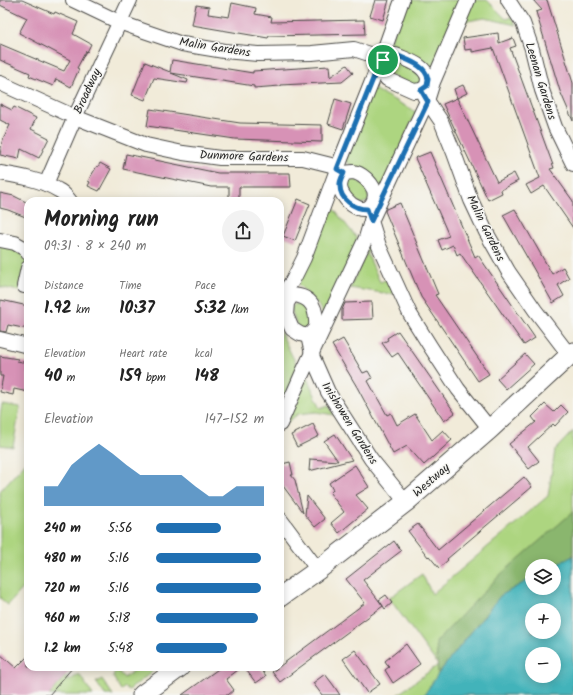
<!DOCTYPE html>
<meta charset="utf-8">
<style>
body{margin:0;font-family:Kalam,sans-serif;background:#f2f2f2;color:#222;height:100vh;display:flex;flex-direction:column;font-size:15px;white-space:nowrap}
*{box-sizing:border-box;margin:0}
p{font-size:13px;color:#767676}
.icon{flex:none;width:22px;height:22px;fill:none;stroke:currentColor;stroke-width:2;stroke-linecap:round;stroke-linejoin:round}
.map{position:relative;flex:1;overflow:hidden}
.drawer{position:absolute;left:24px;top:197px;width:260px;height:474px;display:flex;flex-direction:column;background:#fff;border-radius:12px;box-shadow:0 2px 10px #0003}
.drawer>*{flex:none}
.controls{position:absolute;left:525px;top:559px;display:grid;gap:8px}
.controls a{display:grid;place-items:center;width:36px;height:36px;border-radius:50%;background:#fff;box-shadow:0 2px 10px #0003;font-size:20px}
.pin{position:absolute;display:grid;place-items:center;width:34px;height:34px;color:#fff;margin:-17px;border:2px solid #fff;border-radius:50%;box-shadow:0 1px 4px #0007}
.round{display:grid;place-items:center;flex:none;width:42px;height:42px;border-radius:21px;background:#f2f2f2}
.head{display:flex;align-items:center;justify-content:space-between;height:68px;padding:0 20px}
h1{font-size:22px;font-weight:800;line-height:30px}
.stats{display:grid;grid-template-columns:repeat(3,1fr);gap:6px;height:68px;padding:4px 20px}
.stats div{display:grid;align-content:center}
.stats b{font-size:17px;font-weight:800}
.stats small{font-size:11px;font-weight:400}
.stats p{font-size:11px}
.chart{height:112px;padding:8px 20px}
.chart p{display:flex;justify-content:space-between}
.chart svg{width:100%;height:72px;margin-top:4px;fill:#1f6fb2;opacity:.7}
ul{padding:0 20px;list-style:none;font-size:13px}
li{display:grid;grid-template-columns:64px 48px 1fr;align-items:center;height:30px}
li i{height:10px;border-radius:5px;background:#1f6fb2}
.map>svg:first-child{display:block}
.green{fill:#add580;stroke:#6c8056;fill-rule:evenodd}
.forest{fill:#8ab66e;stroke:#5a704c}
.water{fill:#43b3ba;stroke:#376f72;fill-rule:evenodd}
.building{fill:#d792b6}
.lines{fill:none;stroke-linecap:round;stroke-linejoin:round}
.street-casing{stroke:#494845;stroke-width:16}
.secondary-casing{stroke:#494845;stroke-width:21}
.street{stroke:#fff;stroke-width:14}
.secondary{stroke:#fff;stroke-width:19}
.route-casing{stroke:#fff;stroke-width:8}
.route{stroke:#1f6fb2;stroke-width:5}
.labels{text-anchor:middle;stroke-width:3;stroke-linejoin:round;paint-order:stroke}
.street-label{font-size:12px;fill:#2b2b2b;stroke:#f6f6f2}
</style>
<div class="map">
<svg width="573" height="695" viewBox="0 0 573 695">
<rect width="100%" height="100%" fill="#f6f6f2"/>
<filter id="ink" filterUnits="userSpaceOnUse"><feTurbulence type="fractalNoise" baseFrequency=".025" numOctaves="2"/><feDisplacementMap in="SourceGraphic" scale="8" xChannelSelector="R" yChannelSelector="G"/><feConvolveMatrix kernelMatrix="1 2 1 2 8 2 1 2 1" color-interpolation-filters="sRGB"/></filter>
<filter id="wash" filterUnits="userSpaceOnUse"><feTurbulence type="fractalNoise" baseFrequency=".012" numOctaves="4" result="noise"/><feDisplacementMap in="SourceGraphic" scale="16" xChannelSelector="R" yChannelSelector="G"/><feGaussianBlur stdDeviation="0.9" result="paint"/><feColorMatrix in="noise" values="0 0 0 0 0 0 0 0 0 0 0 0 0 0 0 0 0 1.4 0 .05"/><feComposite in="paint" operator="in"/></filter>
<g filter="url(#wash)">
<rect width="100%" height="100%" fill="#f1ebd9"/>
<!-- green -->
<g class="green">
<path d="M405,0H465L434,67L406,54L388,47Z"/>
<path d="M471,0H487L506,19L511,17L516,25L485,18L461,22Z"/>
<path d="M390,60L420,70L424,81L416,87L388,74L387,64Z"/>
<path d="M372,88L416,112L383,189L371,178L344,160Z"/>
<path d="M354,178L367,187L369,201L361,204L348,194L345,185L349,179Z"/>
<path d="M328,202L360,242L324,316L318,305L295,281Z"/>
<path d="M371,242L373,249L367,253L380,282L388,279L395,293L390,294L350,288Z"/>
<path d="M0,245L15,247L26,258V263L19,291L0,287Z"/>
<path d="M295,304H302L308,309L313,317L309,330L297,327L291,308Z"/>
<path d="M280,331L299,370L280,417Z"/>
<path d="M305,374L321,408L329,405L334,415L316,412L298,414L281,427Z"/>
<path d="M2,404L20,407L13,447L0,445V417Z"/>
<path d="M573,431V695H397L438,665L389,598L422,574L432,594L548,496L555,450ZM532,566H554V588H532ZM532,610H554V632H532ZM532,654H554V676H532Z"/>
<path d="M28,460V583L8,605L0,598V491Z"/>
<path d="M139,667H158L129,690L125,687L121,690L113,677L114,673L116,671L119,672L124,678Z"/>
<path d="M79,674L93,695H49L66,676L69,681Z"/>
<path d="M102,679L113,695H105L96,682Z"/>
</g>
<!-- forest -->
<path class="forest" d="M573,512V556L554,566H532V578L500,596L438,674L436,642L501,574Z"/>
<!-- water -->
<path class="water" d="M573,556V695H424L438,674L500,596L532,578V588H554V566ZM532,610H554V632H532ZM532,654H554V676H532Z"/>
<g id="blocks">
<!-- building -->
<g class="building">
<path d="M0,0H22L54,14L55,12L78,22L73,34L91,44L87,52L86,51L77,68L79,69L71,87L56,79L53,86L29,76L30,73L0,60V44L64,71L70,60L19,33L27,18L0,5Z"/>
<path d="M375,0H389L383,20L370,16Z"/>
<path d="M533,0H547L573,83V121L560,91L536,12L542,10Z"/>
<path d="M232,3L256,8L255,14L272,17L271,22L364,20L365,34L269,36L268,38L192,25L196,5L209,7L208,14L229,17Z"/>
<path d="M498,33L499,43L513,38L516,46L510,48L554,168L550,169L573,201V228L544,186L531,194L526,185L540,178L493,48L472,52V49L465,50L463,38Z"/>
<path d="M172,60L253,73V71L329,66L330,77L347,65L353,73L342,82L280,85V86L254,88V86L171,73L188,80L187,83L154,78L145,100L132,95L145,62L170,72Z"/>
<path d="M463,85L467,93L457,98L454,89Z"/>
<path d="M457,98L497,182L514,173L518,181L501,190L502,193L488,200L443,104Z"/>
<path d="M335,99L351,104L343,129L328,124Z"/>
<path d="M0,104L12,110L14,107L36,118L31,129L49,138L39,158L21,149L19,159L0,155L2,142L10,125L0,120Z"/>
<path d="M150,109L240,123L322,125V142L235,139L147,126Z"/>
<path d="M430,152L475,257L478,255L535,338L524,345L460,253L457,255L453,245L442,250L438,240L449,236L415,158Z"/>
<path d="M126,154L218,173H290L291,187H239V201H229V187H211L123,169Z"/>
<path d="M100,163L111,169L99,191L88,186L90,182L88,181L97,166L98,167Z"/>
<path d="M0,193L14,196L28,203V218L8,210L0,208Z"/>
<path d="M298,199L310,204L295,241L283,236Z"/>
<path d="M400,203L438,294L435,295L489,374L478,381L421,297L385,211L386,209Z"/>
<path d="M515,209L552,274L563,267L569,278L558,285L564,296L553,303L503,215Z"/>
<path d="M1,300L28,306V329L8,325L6,332L0,331V305Z"/>
<path d="M372,302L373,319L342,320V310L345,303Z"/>
<path d="M398,331L455,413L444,421L398,353L392,357L382,343L388,340L387,338Z"/>
<path d="M343,339L363,373L368,371L372,378L368,381L387,415L391,413L397,425L415,414L432,440L443,430L452,440L424,465L407,446L393,454L357,387L332,345Z"/>
<path d="M525,354L534,364L506,389L497,379Z"/>
<path d="M0,356L18,359L17,361L28,363V392L14,389L13,395L0,392L3,376H0Z"/>
<path d="M545,404L554,412L561,405L568,412L555,426L553,424L528,447L539,461L529,469L509,444L536,422L532,417Z"/>
<path d="M313,424L319,436L297,447L291,435Z"/>
<path d="M335,434L352,460L309,471L310,459L338,461L324,441Z"/>
<path d="M280,461L282,464L290,462L293,475H291L295,480L303,513L283,486L280,478Z"/>
<path d="M355,465L369,487L356,495L368,509L339,533L331,523L344,512L330,493L333,490L329,483Z"/>
<path d="M524,477L532,487L447,559L448,560L439,568L429,556L428,557L408,531L418,524L438,550Z"/>
<path d="M307,496L325,519L315,527L305,515Z"/>
<path d="M394,541L401,551L363,580L383,606L280,682L272,672L365,603L346,579Z"/>
<path d="M386,595L392,603L385,609L379,600Z"/>
<path d="M406,644L420,664L393,683L385,670L389,667L385,661Z"/>
<path d="M355,650L380,684L367,693L343,659Z"/>
<path d="M0,654L16,668L28,656V667H73L49,695H0Z"/>
<path d="M221,667H242L226,679L234,690L228,695H182Z"/>
<path d="M244,667H260L266,676L256,683Z"/>
<path d="M325,674L334,686L340,695H322L313,683Z"/>
</g>
</g>
</g>
<g filter="url(#ink)">
<use href="#blocks" fill-opacity="0" stroke="#494845" stroke-width="1"/>
<g class="lines">
<defs>
<g id="street">
<path d="M73,0L119,22L144,31L182,44L224,51L258,54L312,53L354,49L375,56L383,60"/>
<path d="M508,0L523,23L532,49L542,90L555,127L573,164"/>
<path d="M396,55C407,60 426,65 428,79C428,81 427,83 427,86L421,90L414,91L387,79L382,72L381,67L383,60L390,56Z"/>
<path d="M0,83L75,117L146,145L183,153L220,158H303L331,165L344,173C347,173 350,172 353,172C361,173 371,182 374,190C377,200 370,213 358,208C353,206 349,203 346,199C338,189 339,185 344,173"/>
<path d="M424,96L441,121L454,153L471,200L486,232L508,271L535,310L570,356"/>
<path d="M0,173C19,176 42,180 58,190C63,192 67,197 70,201"/>
<path d="M46,184L75,117L130,0"/>
<path d="M371,221L379,246L410,314L430,346L458,389L490,429"/>
<path d="M0,240L15,243L27,250L28,253"/>
<path d="M24,286L28,268"/>
<path d="M292,295C313,296 317,310 316,328L308,336L300,334L292,329L286,315L287,303Z"/>
<path d="M280,302L288,287L293,280L304,258L341,159L381,59L402,0"/>
<path d="M308,336L313,358L328,392L371,459L406,502"/>
<path d="M0,339L28,346"/>
<path d="M280,424L302,374L366,238L371,221L427,101L433,82L468,0"/>
<path d="M280,519L318,570"/>
</g>
<g id="secondary">
<path d="M280,597L318,570L406,502L490,429L573,352"/>
<path d="M142,695L180,667"/>
</g>
</defs>
<!-- street casing -->
<use href="#street" class="street-casing"/>
<!-- secondary casing -->
<use href="#secondary" class="secondary-casing"/>
<!-- street -->
<use href="#street" class="street"/>
<!-- secondary -->
<use href="#secondary" class="secondary"/>
</g>
</g>
<g class="lines" filter="url(#ink)">
<defs>
<path id="route" d="M396,55C407,60 426,65 428,79C428,81 427,83 427,86L421,90L428,102L371,221L367,209C354,209 340,199 340,186C339,182 342,177 344,173L337,169L381,59L383,60L390,56Z"/>
</defs>
<!-- route casing -->
<use href="#route" class="route-casing"/>
<!-- route -->
<use href="#route" class="route"/>
</g>
<g class="labels">
<!-- street labels -->
<g class="street-label">
<text transform="translate(215 47) rotate(9)" y="4">Malin Gardens</text>
<text transform="translate(541 81) rotate(73)" y="4">Leenan Gardens</text>
<text transform="translate(87 91) rotate(-65)" y="4">Broadway</text>
<text transform="translate(244 156) rotate(2)" y="4">Dunmore Gardens</text>
<text transform="translate(486 228) rotate(64)" y="4">Malin Gardens</text>
<text transform="translate(350 423) rotate(58)" y="4">Inishowen Gardens</text>
<text transform="translate(431 480) rotate(-41)" y="4">Westway</text>
</g>
</g>
</svg>
<div class="controls">
<a><svg class="icon" aria-label="layers" viewBox="0 0 24 24"><path d="M12 4l9 5-9 5-9-5zM3 14l9 5 9-5"/></svg></a>
<a>+</a>
<a>−</a>
</div>
<div class="pin" style="left:383px;top:60px;background:#1e9e55"><svg class="icon" aria-label="arrive" viewBox="0 0 24 24"><path d="M6 21V4h12l-3 4 3 4H6"/></svg></div>
<section class="drawer">
<div class="head"><div><h1>Morning run</h1><p>09:31 · 8 × 240 m</p></div><a class="round"><svg class="icon" aria-label="share" viewBox="0 0 24 24"><path d="M12 15V3M7 8l5-5 5 5M5 13v7h14v-7"/></svg></a></div>
<div class="stats">
<div><p>Distance</p><b>1.92<small> km</small></b></div>
<div><p>Time</p><b>10:37</b></div>
<div><p>Pace</p><b>5:32<small> /km</small></b></div>
</div>
<div class="stats">
<div><p>Elevation</p><b>40<small> m</small></b></div>
<div><p>Heart rate</p><b>159<small> bpm</small></b></div>
<div><p>kcal</p><b>148</b></div>
</div>
<div class="chart"><p><span>Elevation</span>147–152 m</p>
<svg viewBox="0 0 160 44" preserveAspectRatio="none"><path d="M0 44V32L10 32L20 19L30 12L40 6L50 12L60 19L70 25L80 25L90 25L100 25L110 32L120 38L130 38L140 32L150 32L160 32V44z"/></svg>
</div>
<ul>
<li><b>240 m</b>5:56<i style="width:60%"></i></li>
<li><b>480 m</b>5:16<i style="width:97%"></i></li>
<li><b>720 m</b>5:16<i style="width:97%"></i></li>
<li><b>960 m</b>5:18<i style="width:94%"></i></li>
<li><b>1.2 km</b>5:48<i style="width:66%"></i></li>
</ul>
</section>
</div>
